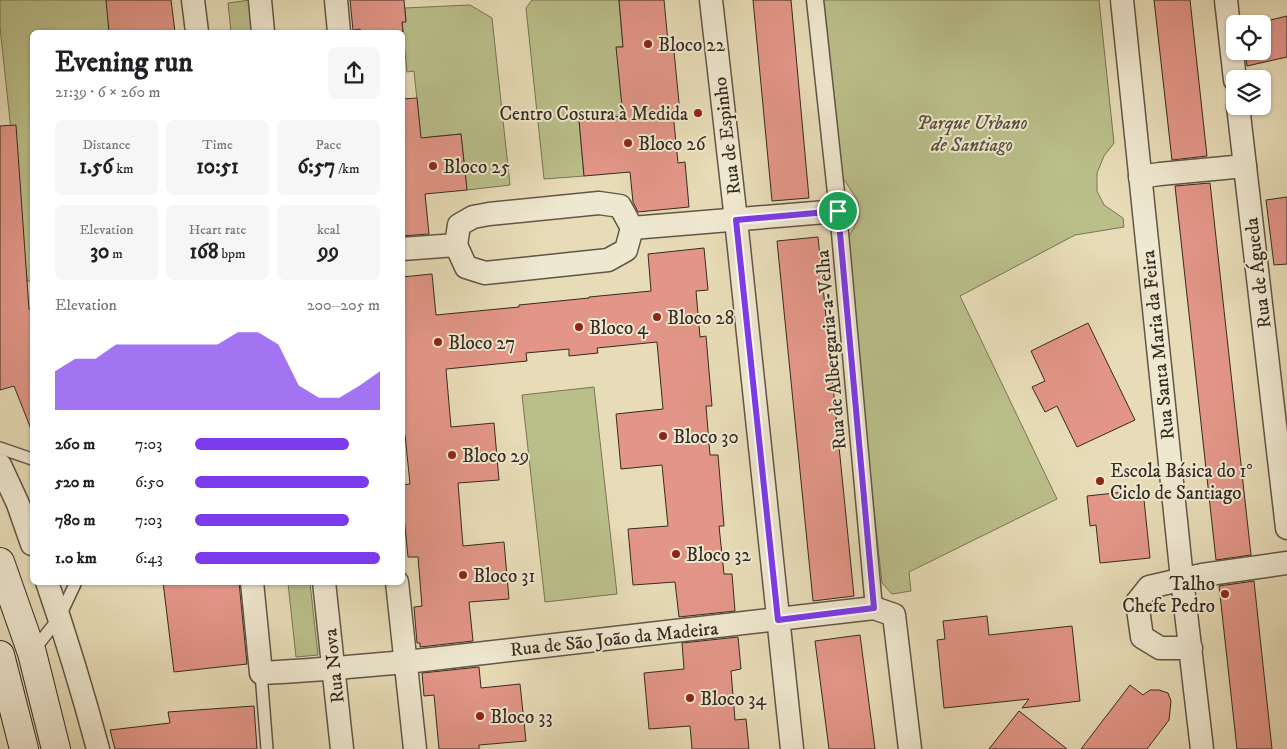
<!DOCTYPE html>
<meta charset="utf-8">
<style>
body{margin:0;font-family:"IM FELL DW Pica",serif;background:#f6f6f6;color:#202124;height:100vh;display:flex;flex-direction:column;font-size:19px;white-space:nowrap}
*{box-sizing:border-box;margin:0}
p{font-size:16px;color:#757577}
.icon{flex:none;width:28px;height:28px;fill:none;stroke:currentColor;stroke-width:2;stroke-linecap:round;stroke-linejoin:round}
.map{position:relative;flex:1;overflow:hidden}
.side{position:absolute;left:30px;top:30px;width:375px;height:555px;display:flex;flex-direction:column;background:#fff;border-radius:8px;box-shadow:0 1px 4px #0004}
.side>*{flex:none}
.buttons{position:absolute;left:1226px;top:15px;display:grid;gap:10px}
.buttons a{display:grid;place-items:center;width:45px;height:45px;border-radius:8px;background:#fff;box-shadow:0 1px 4px #0004;font-size:25px}
.pin{position:absolute;display:grid;place-items:center;width:42px;height:42px;color:#fff;margin:-21px;border:2px solid #fff;border-radius:50%;box-shadow:0 1px 5px #0007}
.round{display:grid;place-items:center;flex:none;width:52px;height:52px;border-radius:8px;background:#f6f6f6}
.overview{display:flex;align-items:center;justify-content:space-between;height:85px;padding:0 25px}
h1{font-size:28px;font-weight:800;line-height:38px}
.stats{display:grid;grid-template-columns:repeat(3,1fr);gap:8px;height:85px;padding:5px 25px}
.stats div{display:grid;align-content:center;border-radius:8px;background:#f6f6f6;text-align:center}
.stats b{font-size:21px;font-weight:800}
.stats small{font-size:14px;font-weight:400}
.stats p{font-size:14px}
.chart{height:140px;padding:10px 25px}
.chart p{display:flex;justify-content:space-between}
.chart svg{width:100%;height:90px;margin-top:5px;fill:#7c3aed;opacity:.7}
ul{padding:0 25px;list-style:none;font-size:16px}
li{display:grid;grid-template-columns:80px 60px 1fr;align-items:center;height:38px}
li i{height:12px;border-radius:6px;background:#7c3aed}
.map>svg:first-child{display:block}
.green{fill:#babf8a;stroke:#787456}
.building{fill:#e39688;stroke:#362a21}
.lines{fill:none;stroke-linecap:round;stroke-linejoin:round}
.service-casing{stroke:#625646;stroke-width:14}
.pedestrian-casing{stroke:#625646;stroke-width:19}
.minor-casing{stroke:#625646;stroke-width:25}
.secondary-casing{stroke:#362a21;stroke-width:30}
.service{stroke:#efe8d0;stroke-width:11}
.pedestrian{stroke:#efe8d0;stroke-width:16}
.minor{stroke:#efe8d0;stroke-width:22}
.secondary{stroke:#efe8d0;stroke-width:28}
.route-casing{stroke:#fff;stroke-width:10}
.route{stroke:#7c3aed;stroke-width:6}
.poi-dot{fill:#8f2418;stroke:#efe8d0;stroke-width:2}
.labels{text-anchor:middle;stroke-width:4;stroke-linejoin:round;paint-order:stroke}
.poi-label{font-size:19px;fill:#362a21;stroke:#efe8d0;text-anchor:start}
.park-label{font-size:19px;font-style:italic;fill:#574f3b;stroke:#efe8d0}
.street-label{font-size:19px;fill:#362a21;stroke:#efe8d0}
</style>
<div class="map">
<svg width="1287" height="749" viewBox="0 0 1287 749">
<rect width="100%" height="100%" fill="#e7dcb7"/>
<filter id="stains"><feTurbulence type="fractalNoise" baseFrequency=".004" numOctaves="4"/><feColorMatrix values="0 0 0 0 .2 0 0 0 0 .09 0 0 0 0 .02 0 0 0 .5 -.17"/></filter>
<radialGradient id="worn" r=".72"><stop offset=".6" stop-color="#630" stop-opacity="0"/><stop offset="1" stop-color="#630" stop-opacity=".3"/></radialGradient>
<!-- green -->
<g class="green">
<path d="M0,0H110L114,32H32V281H27L0,27Z"/>
<path d="M250,0L253,32H231L228,3Z"/>
<path d="M532,0H619L623,47H617L631,122L614,117L579,120L584,176L544,179L526,8Z"/>
<path d="M821,0H1099L1114,143L1104,156L1097,173V191L1104,205L1123,218L1124,227L1075,235L960,296L1057,499L909,572L911,591L892,594L882,583L845,244L859,218L858,201L841,175Z"/>
<path d="M470,5L492,18L510,185L467,190L461,134L429,137L414,146L420,129L414,71L407,72L402,22L406,21L405,8Z"/>
<path d="M594,387L617,594L545,602L522,395Z"/>
<path d="M288,583H310L318,655L296,657Z"/>
</g>
<!-- building -->
<g class="building">
<path d="M106,0H171L175,32H109Z"/>
<path d="M350,0H404L406,22H402L403,32H361L360,29L353,30Z"/>
<path d="M619,0H664L668,42L673,41L680,113H673L678,163L685,162L689,207L638,212L633,202L630,172L584,176L579,120L623,116L616,47H623Z"/>
<path d="M753,0H791L809,198L772,201Z"/>
<path d="M1154,0H1190L1207,156L1172,160Z"/>
<path d="M1287,16V57L1247,66L1245,51H1262V24H1254Z"/>
<path d="M417,98L421,138L461,134L467,190L425,194L429,234L402,236V99Z"/>
<path d="M16,125L29,309H32V428L31,429L14,386L0,390V126Z"/>
<path d="M1210,183L1251,555L1216,560L1175,186Z"/>
<path d="M1287,197V264L1274,265L1266,200Z"/>
<path d="M818,237L854,596L813,601L777,241Z"/>
<path d="M704,248L708,290L696,291L700,337L706,336L712,406H706L710,455H718L724,526H719L724,574H732L735,611L679,617L675,582L633,585L628,529L668,526L662,465L621,469L616,414L663,409L657,342L597,348L598,353L569,356V349L526,353L527,361L446,369L451,427L494,423L499,480L458,483L463,546L504,542L509,599L469,602L473,641L420,647V643H417L414,607L422,606L418,557H408L402,497V485L410,484L405,435H402V277L432,274L436,315L519,307V305L589,298V297L651,291L648,254Z"/>
<path d="M1088,323L1135,420L1077,447L1057,406L1045,412L1032,387L1045,381L1031,351Z"/>
<path d="M1143,490L1150,558L1100,563L1096,525L1090,526L1087,496Z"/>
<path d="M1254,581L1272,749H1237L1219,586Z"/>
<path d="M163,582H239L247,664L174,672Z"/>
<path d="M987,616L989,635L1072,626L1080,701L1022,708L1029,699L944,708L937,640L945,639L943,621Z"/>
<path d="M860,635L875,749H829L815,641Z"/>
<path d="M738,637L741,669L731,671L735,720L746,719L749,749H692L690,726L649,729L644,673L684,669L682,643Z"/>
<path d="M479,667L481,688L520,684L526,741L479,745V749H439L434,695L424,696L422,673Z"/>
<path d="M1130,685L1143,695L1150,690H1159L1168,693L1171,701L1169,720L1147,749H1081Z"/>
<path d="M254,706L257,749H115L110,730L170,723L168,712Z"/>
<path d="M1019,711L1067,749H989Z"/>
</g>
<g class="lines">
<defs>
<g id="service">
<path d="M0,448L32,459"/>
<path d="M33,651L59,618L76,582"/>
<path d="M261,673L267,749"/>
</g>
<path id="pedestrian" d="M815,0L838,211L874,608"/>
<g id="minor">
<path d="M193,0L197,32"/>
<path d="M260,0L263,32"/>
<path d="M336,0L339,32"/>
<path d="M711,0L736,220L792,749"/>
<path d="M1122,0L1182,579L1202,749"/>
<path d="M1226,0L1235,80"/>
<path d="M1238,106L1287,528"/>
<path d="M1140,177L1160,174L1245,166"/>
<path d="M599,203L620,206L632,228L626,250L608,260L485,273L466,267L456,245L459,225L473,217L489,214Z"/>
<path d="M632,228L838,211"/>
<path d="M402,249L456,245"/>
<path d="M0,465L18,504L32,544"/>
<path d="M47,582C66,637 83,693 98,749"/>
<path d="M252,582L261,673C310,671 358,666 406,662L874,608L894,615L910,749"/>
<path d="M324,582L342,749"/>
<path d="M397,582L415,749"/>
<path d="M1191,648H1160L1142,637L1137,602L1149,587L1202,575L1287,563"/>
</g>
<g id="secondary">
<path d="M0,562L32,653L56,749"/>
<path d="M0,655L24,749"/>
</g>
</defs>
<!-- service casing -->
<use href="#service" class="service-casing"/>
<!-- pedestrian casing -->
<use href="#pedestrian" class="pedestrian-casing"/>
<!-- minor casing -->
<use href="#minor" class="minor-casing"/>
<!-- secondary casing -->
<use href="#secondary" class="secondary-casing"/>
<!-- service -->
<use href="#service" class="service"/>
<!-- pedestrian -->
<use href="#pedestrian" class="pedestrian"/>
<!-- minor -->
<use href="#minor" class="minor"/>
<!-- secondary -->
<use href="#secondary" class="secondary"/>
</g>
<g class="lines">
<defs>
<path id="route" d="M838,211L874,608L778,620L736,220Z"/>
</defs>
<!-- route casing -->
<use href="#route" class="route-casing"/>
<!-- route -->
<use href="#route" class="route"/>
</g>
<!-- markers -->
<g class="poi-dot">
<circle cx="648" cy="44" r="5"/>
<circle cx="698" cy="113" r="5"/>
<circle cx="628" cy="143" r="5"/>
<circle cx="433" cy="166" r="5"/>
<circle cx="657" cy="317" r="5"/>
<circle cx="579" cy="327" r="5"/>
<circle cx="438" cy="342" r="5"/>
<circle cx="663" cy="436" r="5"/>
<circle cx="452" cy="455" r="5"/>
<circle cx="1100" cy="481" r="5"/>
<circle cx="676" cy="554" r="5"/>
<circle cx="463" cy="575" r="5"/>
<circle cx="1225" cy="594" r="5"/>
<circle cx="690" cy="698" r="5"/>
<circle cx="480" cy="716" r="5"/>
</g>
<g class="labels">
<!-- poi labels -->
<g class="poi-label">
<text x="658" y="51">Bloco 22</text>
<text x="688" y="120" text-anchor="end">Centro Costura à Medida</text>
<text x="638" y="150">Bloco 26</text>
<text x="443" y="173">Bloco 25</text>
<text x="667" y="324">Bloco 28</text>
<text x="589" y="334">Bloco 4</text>
<text x="448" y="349">Bloco 27</text>
<text x="673" y="443">Bloco 30</text>
<text x="462" y="462">Bloco 29</text>
<text x="1110" y="477">Escola Básica do 1°<tspan x="1110" dy="22">Ciclo de Santiago</tspan></text>
<text x="686" y="561">Bloco 32</text>
<text x="473" y="582">Bloco 31</text>
<text x="1215" y="590" text-anchor="end">Talho<tspan x="1215" dy="22">Chefe Pedro</tspan></text>
<text x="700" y="705">Bloco 34</text>
<text x="490" y="723">Bloco 33</text>
</g>
<!-- park labels -->
<g class="park-label">
<text x="972" y="129">Parque Urbano<tspan x="972" dy="22">de Santiago</tspan></text>
</g>
<!-- street labels -->
<g class="street-label">
<text transform="translate(726 136) rotate(-97)" y="7">Rua de Espinho</text>
<text transform="translate(1257 273) rotate(-97)" y="7">Rua de Águeda</text>
<text transform="translate(1157 345) rotate(-96)" y="7">Rua Santa Maria da Feira</text>
<text transform="translate(830 350) rotate(-95)" y="7">Rua de Albergaria-a-Velha</text>
<text transform="translate(614 638) rotate(-6)" y="7">Rua de São João da Madeira</text>
<text transform="translate(333 666) rotate(-96)" y="7">Rua Nova</text>
</g>
</g>
<rect width="100%" height="100%" filter="url(#stains)"/>
<rect width="100%" height="100%" fill="url(#worn)"/>
</svg>
<div class="buttons">
<a><svg class="icon" aria-label="locate" viewBox="0 0 24 24"><circle cx="12" cy="12" r="6"/><path d="M12 2v4M12 18v4M2 12h4M18 12h4"/></svg></a>
<a><svg class="icon" aria-label="layers" viewBox="0 0 24 24"><path d="M12 4l9 5-9 5-9-5zM3 14l9 5 9-5"/></svg></a>
</div>
<div class="pin" style="left:838px;top:211px;background:#1e9e55"><svg class="icon" aria-label="arrive" viewBox="0 0 24 24"><path d="M6 21V4h12l-3 4 3 4H6"/></svg></div>
<section class="side">
<div class="overview"><div><h1>Evening run</h1><p>21:39 · 6 × 260 m</p></div><a class="round"><svg class="icon" aria-label="share" viewBox="0 0 24 24"><path d="M12 15V3M7 8l5-5 5 5M5 13v7h14v-7"/></svg></a></div>
<div class="stats">
<div><p>Distance</p><b>1.56<small> km</small></b></div>
<div><p>Time</p><b>10:51</b></div>
<div><p>Pace</p><b>6:57<small> /km</small></b></div>
</div>
<div class="stats">
<div><p>Elevation</p><b>30<small> m</small></b></div>
<div><p>Heart rate</p><b>168<small> bpm</small></b></div>
<div><p>kcal</p><b>99</b></div>
</div>
<div class="chart"><p><span>Elevation</span>200–205 m</p>
<svg viewBox="0 0 160 44" preserveAspectRatio="none"><path d="M0 44V25L10 19L20 19L30 12L40 12L50 12L60 12L70 12L80 12L90 6L100 6L110 12L120 32L130 38L140 38L150 32L160 25V44z"/></svg>
</div>
<ul>
<li><b>260 m</b>7:03<i style="width:83%"></i></li>
<li><b>520 m</b>6:50<i style="width:94%"></i></li>
<li><b>780 m</b>7:03<i style="width:83%"></i></li>
<li><b>1.0 km</b>6:43<i style="width:100%"></i></li>
</ul>
</section>
</div>
